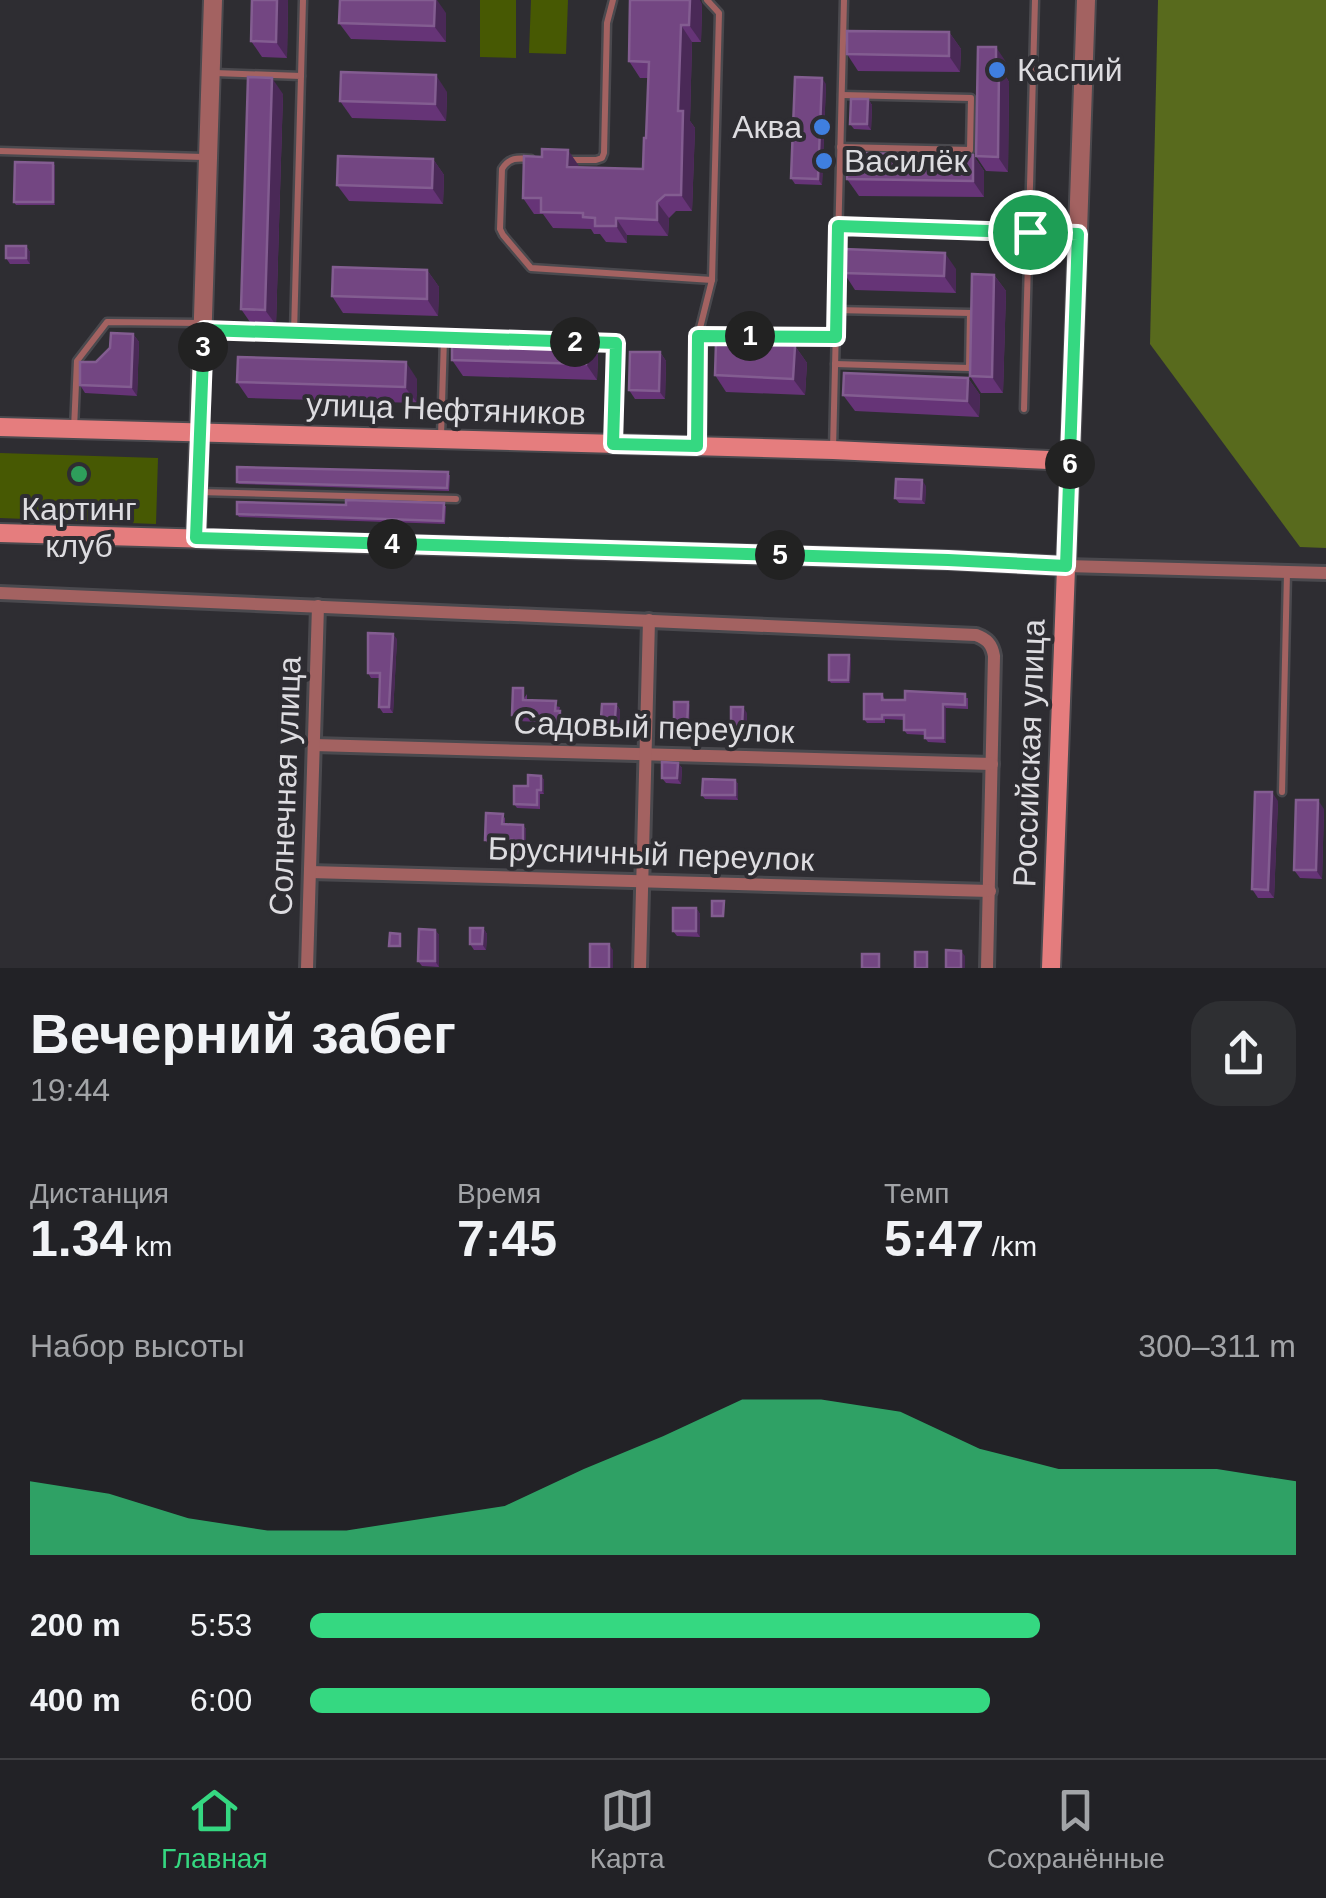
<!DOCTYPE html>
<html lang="ru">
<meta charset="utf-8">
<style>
body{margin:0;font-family:Helvetica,sans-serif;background:#2e2f32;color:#f1f3f6;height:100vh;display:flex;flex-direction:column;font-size:38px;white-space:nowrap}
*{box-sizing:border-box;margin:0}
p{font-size:32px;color:#a2a4a7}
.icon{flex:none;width:55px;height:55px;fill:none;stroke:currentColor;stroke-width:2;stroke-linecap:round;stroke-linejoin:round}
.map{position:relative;height:968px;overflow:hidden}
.drawer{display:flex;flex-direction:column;background:#222226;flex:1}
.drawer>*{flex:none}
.pin{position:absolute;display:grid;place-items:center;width:85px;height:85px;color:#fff;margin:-42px;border:5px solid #fff;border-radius:50%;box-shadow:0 2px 10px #0007}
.km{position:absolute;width:50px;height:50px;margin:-25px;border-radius:50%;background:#222;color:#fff;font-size:28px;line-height:50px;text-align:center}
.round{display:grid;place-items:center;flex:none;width:105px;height:105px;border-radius:30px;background:#2e2f32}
.headline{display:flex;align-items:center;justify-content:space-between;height:170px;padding:0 30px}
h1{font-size:55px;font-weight:700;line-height:75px}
.metrics{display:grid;grid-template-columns:repeat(3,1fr);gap:15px;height:170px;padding:10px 30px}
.metrics div{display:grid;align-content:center}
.metrics b{font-size:50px;font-weight:700}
.metrics small{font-size:28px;font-weight:400}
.metrics p{font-size:28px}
.chart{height:280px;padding:20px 30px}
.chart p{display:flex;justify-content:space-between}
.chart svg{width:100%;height:180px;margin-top:10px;fill:#35d881;opacity:.7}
ul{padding:0 30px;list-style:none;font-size:32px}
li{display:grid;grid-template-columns:160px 120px 1fr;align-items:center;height:75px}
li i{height:25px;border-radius:12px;background:#35d881}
.tab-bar{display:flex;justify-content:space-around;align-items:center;height:140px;border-top:2px solid #3f3f43;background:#222226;font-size:28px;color:#a2a4a7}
.tab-bar a{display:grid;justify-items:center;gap:5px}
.tab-bar .active{color:#35d881}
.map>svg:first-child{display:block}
.green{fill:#475903}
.forest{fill:#586a1d}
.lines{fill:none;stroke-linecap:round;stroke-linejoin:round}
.service-casing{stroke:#4a494e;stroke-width:11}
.minor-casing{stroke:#4a494e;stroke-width:18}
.tertiary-casing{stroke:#4a494e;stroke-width:22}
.secondary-casing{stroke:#4a494e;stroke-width:22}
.service{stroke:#a36261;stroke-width:6}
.minor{stroke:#a36261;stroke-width:12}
.tertiary{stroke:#a36261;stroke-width:18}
.secondary{stroke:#e57d7e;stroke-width:18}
.wall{fill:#663477}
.shaded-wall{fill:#4a2957}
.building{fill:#734682;stroke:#835d91;stroke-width:2.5}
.route-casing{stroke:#fff;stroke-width:20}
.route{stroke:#35d881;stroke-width:12}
.shop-dot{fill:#3f7fe0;stroke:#2e2d32;stroke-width:4}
.leisure-dot{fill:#2e9e5b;stroke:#2e2d32;stroke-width:4}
.labels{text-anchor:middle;stroke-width:8;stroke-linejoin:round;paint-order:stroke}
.poi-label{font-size:32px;fill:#dddce0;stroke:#2e2d32;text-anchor:start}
.street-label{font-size:32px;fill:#dddce0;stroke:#2e2d32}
</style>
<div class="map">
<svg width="1326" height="968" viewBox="0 0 1326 968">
<rect width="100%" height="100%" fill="#2e2d32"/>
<!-- green -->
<g class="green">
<path d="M480,0H516V58L480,57Z"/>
<path d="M531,0H568L566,54L529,53Z"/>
<path d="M0,453L158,458L156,524L0,518Z"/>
</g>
<!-- forest -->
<path class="forest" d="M1158,0H1326V548L1300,547L1150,344Z"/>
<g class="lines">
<defs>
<g id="service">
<path d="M215,73L301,76L294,333"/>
<path d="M301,76L303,0"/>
<path d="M840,147L970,150L971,98L842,95"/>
<path d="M0,151L203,157"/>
<path d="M531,159C518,158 509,157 502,169L500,229L503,235L531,268L712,280"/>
<path d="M569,160H596L602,158L604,153L607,23L613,0"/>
<path d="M838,226L1077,233"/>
<path d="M203,330L461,338"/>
<path d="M698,336L712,280L719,13L707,0"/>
<path d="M583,342L616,343L613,442"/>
<path d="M835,364L969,368L970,313L836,310"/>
<path d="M1024,409L1035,0"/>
<path d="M74,429L77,361L107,322L202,323"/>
<path d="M441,436L444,338"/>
<path d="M697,442L698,336L836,337"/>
<path d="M833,449L844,0"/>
<path d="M199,492L456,499"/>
<path d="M1282,792L1287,573"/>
</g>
<g id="minor">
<path d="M1066,566L1326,573"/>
<path d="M0,593L976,635C987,639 992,644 994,656L987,968"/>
<path d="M314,745L992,764"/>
<path d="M310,872L990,891"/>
<path d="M307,968L318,606"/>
<path d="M640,968L649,620"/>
</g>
<g id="tertiary">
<path d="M1070,461L1086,0"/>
<path d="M196,538L213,0"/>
</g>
<g id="secondary">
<path d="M0,427L833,450L1070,461L1051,968"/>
<path d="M0,533L948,560L1066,566"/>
</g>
</defs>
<!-- service casing -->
<use href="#service" class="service-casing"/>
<!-- minor casing -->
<use href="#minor" class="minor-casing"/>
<!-- tertiary casing -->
<use href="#tertiary" class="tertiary-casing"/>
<!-- secondary casing -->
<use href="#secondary" class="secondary-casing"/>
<!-- service -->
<use href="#service" class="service"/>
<!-- minor -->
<use href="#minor" class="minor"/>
<!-- tertiary -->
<use href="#tertiary" class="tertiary"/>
<!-- secondary -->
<use href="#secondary" class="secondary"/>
</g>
<!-- wall -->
<g class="wall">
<path d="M252,0H288L287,58L262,57L251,41Z"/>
<path d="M702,4L701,42H692L690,121L695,128L692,211H676L669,218L668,236L627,235V243L606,242L600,234H594L591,229L553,228L543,214H534L523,198L579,167L643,169L646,138L648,78H640L629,61Z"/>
<path d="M446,13V42L351,39L339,23Z"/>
<path d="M949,32L961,49L960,72L858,71L847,54Z"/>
<path d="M1006,62V77L1009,82L1008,172L986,171L976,156Z"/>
<path d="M826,84L822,185L795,184L791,178Z"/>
<path d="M447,92L446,121L352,118L340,101Z"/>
<path d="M283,94L276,325H252L241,309Z"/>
<path d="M868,99L872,105L871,130L854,129L850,124Z"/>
<path d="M973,155L984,171V197L859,196L847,179Z"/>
<path d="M433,159L444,175L443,204L349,201L337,185Z"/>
<path d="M53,163L55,166V205H16L14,202Z"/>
<path d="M26,246L30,252V264H10L6,258Z"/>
<path d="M956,269V293L855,290L844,273Z"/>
<path d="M427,270L439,287L438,316L343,313L332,296Z"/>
<path d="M994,275L1006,291L1003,393H981L970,376Z"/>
<path d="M133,334L139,342L137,396L85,393L80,385L96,362Z"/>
<path d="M586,338L598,355L597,380L463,376L452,360Z"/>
<path d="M748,344L795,346L807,363L805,395L726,392L715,375Z"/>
<path d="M660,352L666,361L665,399H635L629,390Z"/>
<path d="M968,378L980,395L979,417L855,411L843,395Z"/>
<path d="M417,379V403L248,398L237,382Z"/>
<path d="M450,475L449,491L239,484L237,482Z"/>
<path d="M926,486L925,504L899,503L895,498Z"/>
<path d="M446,506L445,524L239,517L237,514Z"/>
<path d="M397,639L393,713H383L379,707L380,678H371L368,673Z"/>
<path d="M851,658L850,683H831L829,680Z"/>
<path d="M527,694V700L560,707L559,711L564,717L563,732L545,731L541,725V722L516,721L512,715Z"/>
<path d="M882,694L885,700L968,698V709L946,708V743L928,742L925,738V735L907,734L904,730V720L885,719V723H867L864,719Z"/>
<path d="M616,704L620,710L619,724H605L601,718Z"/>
<path d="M747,713L746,732H735L731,726Z"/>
<path d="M678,763L682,768L681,784L666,783L662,778Z"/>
<path d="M541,776L544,780V794H540V809L517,808L514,804L528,786Z"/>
<path d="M735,780L738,784V800L705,799L702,795Z"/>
<path d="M1278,801L1274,898H1258L1252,889Z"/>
<path d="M1324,809L1322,879L1300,878L1294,870Z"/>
<path d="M505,817V824L523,825L526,829V855H514L512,851V844H488L485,840Z"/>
<path d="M696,908L700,914V937L677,936L673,931Z"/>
<path d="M483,928L487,934L486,950H474L470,944Z"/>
<path d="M435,930L439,935V967L422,966L418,961Z"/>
</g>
<!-- shaded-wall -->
<g class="shaded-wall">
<path d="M277,0H288L287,58L276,42Z"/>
<path d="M435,0H437L446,13V42L434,26Z"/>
<path d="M690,0H700L702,4L701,42L689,25Z"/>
<path d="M681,25L692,42L690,121L695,128L692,211L681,195L678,111Z"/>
<path d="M949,32L961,49L960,72L949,56Z"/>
<path d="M996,47L1006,62V77L1009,82L1008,172L998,157Z"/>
<path d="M436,75L447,92L446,121L435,104Z"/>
<path d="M272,78L283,94L276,325L265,310Z"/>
<path d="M822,78L826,84L822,185L818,179Z"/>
<path d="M868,99L872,105L871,130L867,124Z"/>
<path d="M568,150L579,166L567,167Z"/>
<path d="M973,155L984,171V197L973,181Z"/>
<path d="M433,159L444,175L443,204L432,188Z"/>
<path d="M53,163L55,166V205L53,202Z"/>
<path d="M657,202L669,218L668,236L657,220Z"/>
<path d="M616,218L627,235V243L616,226Z"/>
<path d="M26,246L30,252V264L26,258Z"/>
<path d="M945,253L956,269V293L944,276Z"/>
<path d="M427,270L439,287L438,316L427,299Z"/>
<path d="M994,275L1006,291L1003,393L992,377Z"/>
<path d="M133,334L139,342L137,396L131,387Z"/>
<path d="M586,338L598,355L597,380L586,364Z"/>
<path d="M795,346L807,363L805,395L793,379Z"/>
<path d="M660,352L666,361L665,399L659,391Z"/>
<path d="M406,362L417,379V403L405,387Z"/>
<path d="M968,378L980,395L979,417L967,401Z"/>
<path d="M922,480L926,486L925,504L921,499Z"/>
<path d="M393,634L397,639L393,713L389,707Z"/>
<path d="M849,655L851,658L850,683L848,680Z"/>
<path d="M688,702L690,705L689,732L687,729Z"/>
<path d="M616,704L620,710L619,724L615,718Z"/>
<path d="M943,704L946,708V743L943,738Z"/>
<path d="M743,707L747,713L746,732L742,727Z"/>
<path d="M560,711L564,717L563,732L559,726Z"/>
<path d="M678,763L682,768L681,784L677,778Z"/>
<path d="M541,776L544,780V794L541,790Z"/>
<path d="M735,780L738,784V800L735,795Z"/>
<path d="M1272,792L1278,801L1274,898L1268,890Z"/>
<path d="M1318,800L1324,809L1322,879L1316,870Z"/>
<path d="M523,825L526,829V855L523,851Z"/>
<path d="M696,908L700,914V937L696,931Z"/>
<path d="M483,928L487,934L486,950L482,944Z"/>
<path d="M435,930L439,935V967L435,961Z"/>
<path d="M609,944L613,950V968H609Z"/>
<path d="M961,951L965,956V968H961Z"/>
</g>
<!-- building -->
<g class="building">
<path d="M252,0H277L276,42L251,41Z"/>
<path d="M340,0H435L434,26L339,23Z"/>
<path d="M630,0H690L689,25H681L678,111H683L681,195H665L657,202V220L616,218V226H595V218L583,217V213L541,212V198H523L524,156L542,157V149L568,150L567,167L643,169L644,138H646L649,62L629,61Z"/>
<path d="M847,31L949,32V56L847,54Z"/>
<path d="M978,47H996V67H999L998,157L976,156Z"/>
<path d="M341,72L436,75L435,104L340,101Z"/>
<path d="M248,77L272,78L265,310L241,309Z"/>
<path d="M795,77L822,78L818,179L791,178Z"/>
<path d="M851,99H868L867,124H850Z"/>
<path d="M847,153L973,155V181L847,179Z"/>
<path d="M338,156L433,159L432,188L337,185Z"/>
<path d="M15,162L53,163V202H14Z"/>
<rect x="6" y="246" width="20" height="12"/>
<path d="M844,249L945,253L944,276L844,273Z"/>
<path d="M333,267L427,270V299L332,296Z"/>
<path d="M972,274L994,275L992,377L970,376Z"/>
<path d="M111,333L133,334L131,387L80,385V362H96L110,348Z"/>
<path d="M452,334L586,338V364L452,360Z"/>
<path d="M735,341L747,342L746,344L770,345V343L795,346L793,379L715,375L716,343L735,344Z"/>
<path d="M630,352H660L659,391L629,390Z"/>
<path d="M238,357L406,362L405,387L237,382Z"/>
<path d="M844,373L968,378L967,401L843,395Z"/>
<path d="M237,467L448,472L447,488L237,482Z"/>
<path d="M896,479L922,480L921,499L895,498Z"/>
<path d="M346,500L444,503L443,521L237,514V502L346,505Z"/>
<path d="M368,633L393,634L389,707H379L380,673H368Z"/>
<path d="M829,655H849L848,680H829Z"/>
<path d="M513,688H523V700L556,701L555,711H560L559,726L541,725V716L512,715Z"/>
<path d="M905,691L965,694V705L943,704V738H925V730H904V715H882V719H864V694H882V700H905Z"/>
<path d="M674,702H688L687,729H674Z"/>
<path d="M602,704H616L615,718H601Z"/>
<path d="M731,707H743L742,727L731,726Z"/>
<path d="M662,762L678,763L677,778H662Z"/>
<path d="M528,775L541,776V790H537V805L514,804V786H528Z"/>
<path d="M703,779L735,780V795H702Z"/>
<path d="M1255,792H1272L1268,890L1252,889Z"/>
<path d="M1296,800H1318L1316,870H1294Z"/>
<path d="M486,813L503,814L502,824L523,825V851H512V840H485Z"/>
<path d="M712,901H724L723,916H712Z"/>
<rect x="673" y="908" width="23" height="23"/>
<path d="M470,928H483L482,944H470Z"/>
<path d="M419,929L435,930V961H418Z"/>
<path d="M390,933L400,934V946H389Z"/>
<rect x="590" y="944" width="19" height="24"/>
<path d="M946,950L961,951V968H946Z"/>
<rect x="915" y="952" width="12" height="16"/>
<rect x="862" y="954" width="17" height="14"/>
</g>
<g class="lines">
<defs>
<path id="route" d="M838,226L1078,234L1066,566L948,560L196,538L204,330L616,343L613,444L697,446L698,336L836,337Z"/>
</defs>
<!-- route casing -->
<use href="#route" class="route-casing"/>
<!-- route -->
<use href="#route" class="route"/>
</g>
<!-- markers -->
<g class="shop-dot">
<circle cx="997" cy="70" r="10"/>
<circle cx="822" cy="127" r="10"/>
<circle cx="824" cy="161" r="10"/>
</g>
<circle class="leisure-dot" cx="79" cy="474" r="10"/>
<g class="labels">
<!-- poi labels -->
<g class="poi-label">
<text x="1017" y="81">Каспий</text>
<text x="802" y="138" text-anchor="end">Аква</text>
<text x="844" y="172">Василёк</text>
<text x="79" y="520" text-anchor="middle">Картинг<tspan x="79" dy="37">клуб</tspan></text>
</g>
<!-- street labels -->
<g class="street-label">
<text transform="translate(446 409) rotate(2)" y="11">улица Нефтяников</text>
<text transform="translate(654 727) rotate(2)" y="11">Садовый переулок</text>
<text transform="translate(1029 753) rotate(-88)" y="11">Российская улица</text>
<text transform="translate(285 786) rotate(-88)" y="11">Солнечная улица</text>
<text transform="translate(651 854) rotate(2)" y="11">Брусничный переулок</text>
</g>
</g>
</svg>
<div class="pin" style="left:1030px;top:232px;background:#1e9e55"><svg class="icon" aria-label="arrive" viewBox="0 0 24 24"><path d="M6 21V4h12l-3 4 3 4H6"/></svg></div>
<b class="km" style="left:750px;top:336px">1</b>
<b class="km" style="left:575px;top:342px">2</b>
<b class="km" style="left:203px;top:347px">3</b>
<b class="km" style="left:392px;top:544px">4</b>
<b class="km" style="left:780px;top:555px">5</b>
<b class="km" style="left:1070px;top:464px">6</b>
</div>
<section class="drawer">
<div class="headline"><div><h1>Вечерний забег</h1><p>19:44</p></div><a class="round"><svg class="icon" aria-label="share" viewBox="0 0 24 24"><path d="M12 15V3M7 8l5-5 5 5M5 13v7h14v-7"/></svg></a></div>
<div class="metrics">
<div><p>Дистанция</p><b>1.34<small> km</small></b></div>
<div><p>Время</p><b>7:45</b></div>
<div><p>Темп</p><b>5:47<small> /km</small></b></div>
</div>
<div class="chart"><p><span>Набор высоты</span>300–311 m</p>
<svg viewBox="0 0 160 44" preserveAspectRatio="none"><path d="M0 44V26L10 29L20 35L30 38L40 38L50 35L60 32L70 23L80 15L90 6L100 6L110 9L120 18L130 23L140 23L150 23L160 26V44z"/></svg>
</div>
<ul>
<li><b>200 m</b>5:53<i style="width:74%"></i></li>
<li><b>400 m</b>6:00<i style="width:69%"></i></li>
</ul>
</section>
<nav class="tab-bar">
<a class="active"><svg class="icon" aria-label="home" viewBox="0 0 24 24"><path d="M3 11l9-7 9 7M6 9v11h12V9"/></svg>Главная</a>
<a><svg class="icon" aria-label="map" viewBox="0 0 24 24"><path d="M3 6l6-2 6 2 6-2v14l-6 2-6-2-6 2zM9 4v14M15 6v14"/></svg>Карта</a>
<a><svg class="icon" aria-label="saved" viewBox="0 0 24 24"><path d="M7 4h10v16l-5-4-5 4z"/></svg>Сохранённые</a>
</nav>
